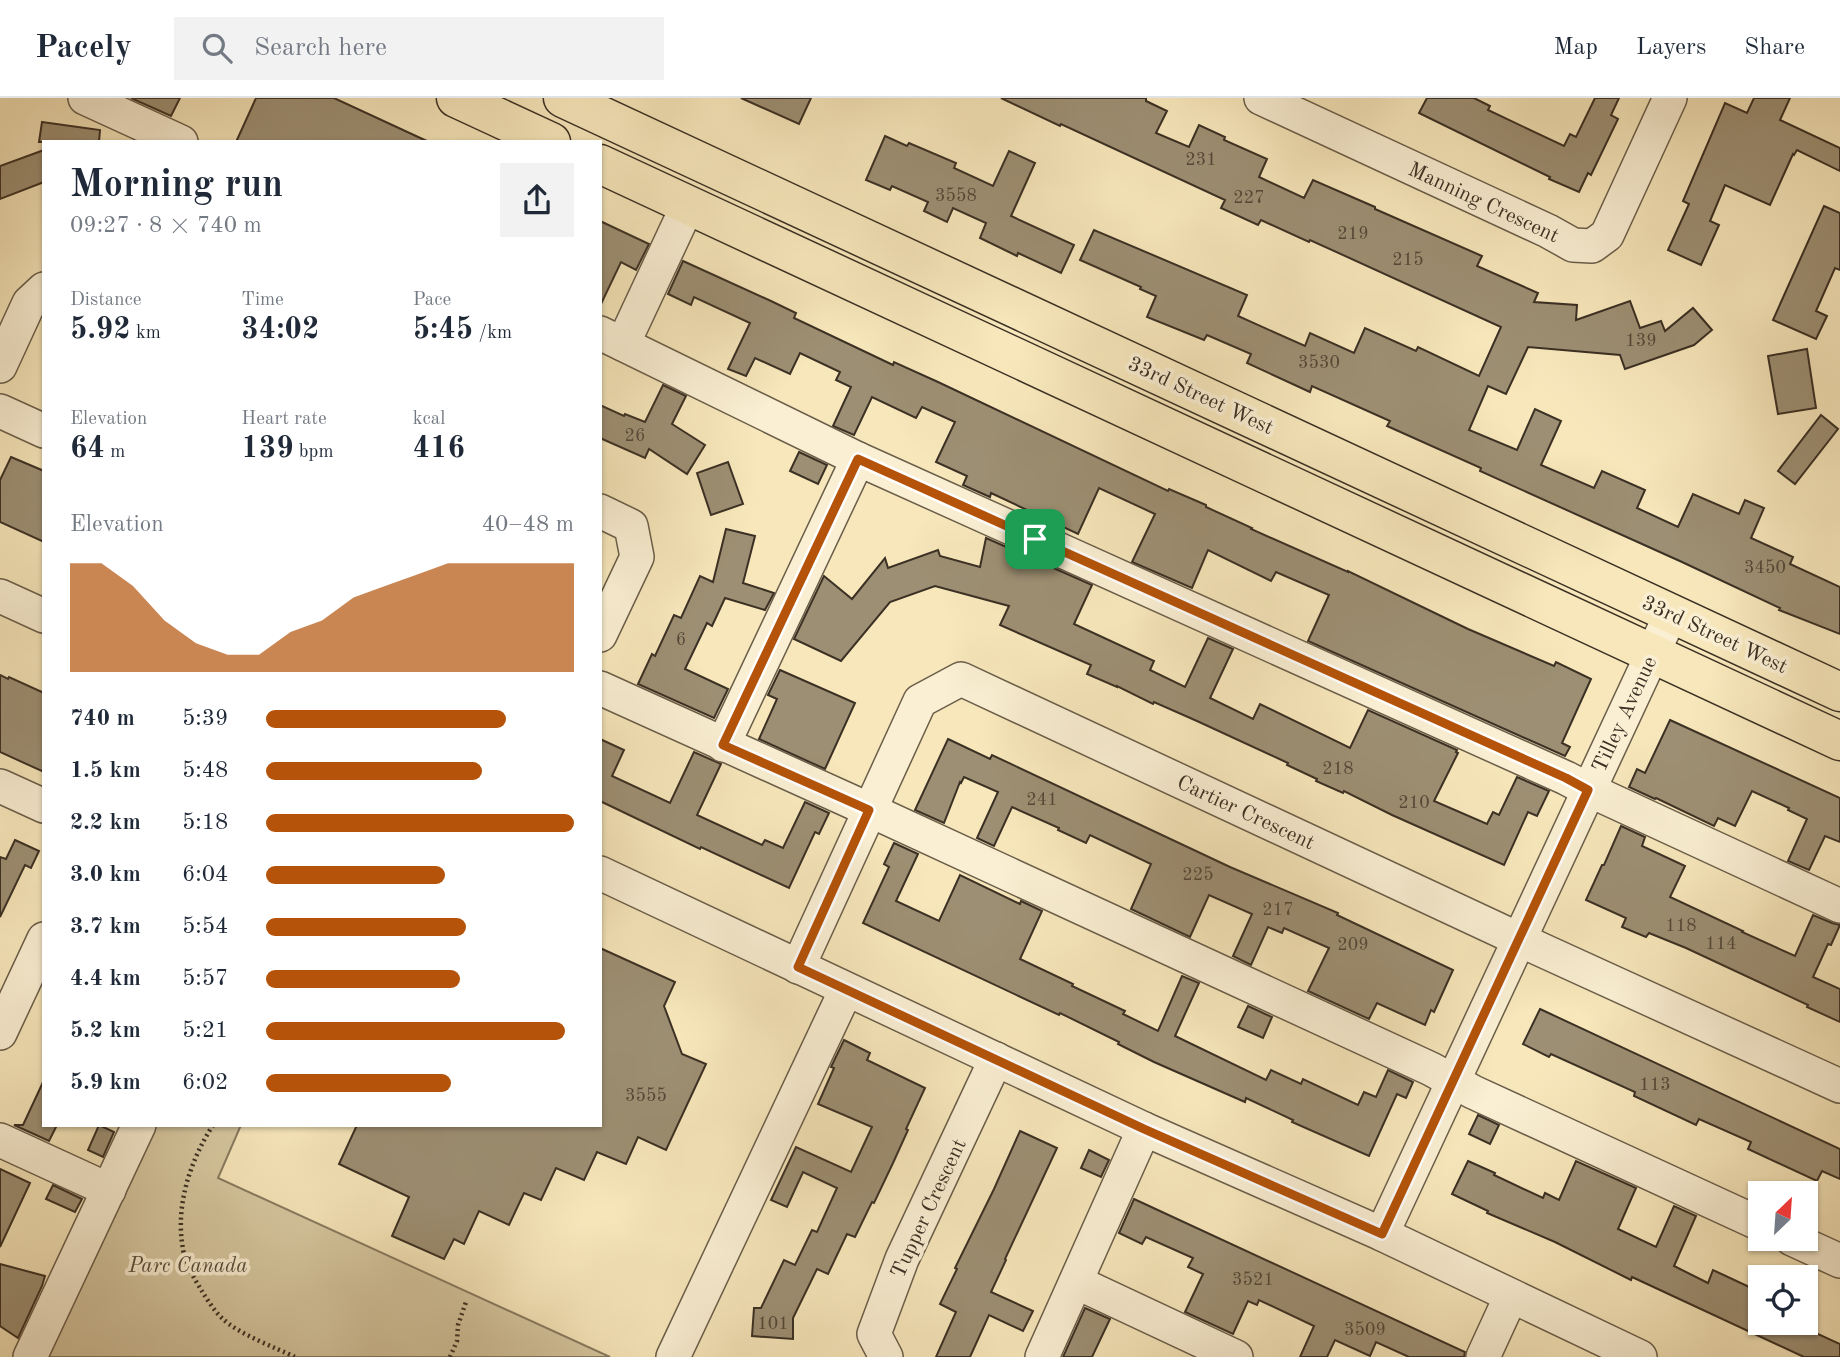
<!DOCTYPE html>
<meta charset="utf-8">
<style>
body{margin:0;font-family:"Old Standard TT",serif;background:#f2f2f3;color:#1f2937;height:100vh;display:flex;flex-direction:column;font-size:26px;white-space:nowrap}
*{box-sizing:border-box;margin:0}
p{font-size:23px;color:#747a83}
.icon{flex:none;width:38px;height:38px;fill:none;stroke:currentColor;stroke-width:2;stroke-linecap:round;stroke-linejoin:round}
.map{position:relative;flex:1;overflow:hidden}
.drawer{position:absolute;left:42px;top:42px;width:560px;height:987px;display:flex;flex-direction:column;background:#fff;border-radius:0px;box-shadow:0 2px 5px #0004}
.drawer>*{flex:none}
.needle{width:46px;rotate:25deg}
.tools{position:absolute;left:1748px;top:1083px;display:grid;gap:14px}
.tools a{display:grid;place-items:center;width:70px;height:70px;border-radius:0px;background:#fff;box-shadow:0 2px 5px #0004;font-size:35px}
.pin{position:absolute;display:grid;place-items:center;width:60px;height:60px;color:#fff;margin:-30px;border-radius:14px;box-shadow:0 4px 10px #0006}
.round{display:grid;place-items:center;flex:none;width:74px;height:74px;border-radius:0px;background:#f2f2f3}
.summary{display:flex;align-items:center;justify-content:space-between;height:119px;padding:0 28px}
h1{font-size:38px;font-weight:600;line-height:52px}
.metrics{display:grid;grid-template-columns:repeat(3,1fr);gap:10px;height:119px;padding:7px 28px}
.metrics div{display:grid;align-content:center}
.metrics b{font-size:30px;font-weight:600}
.metrics small{font-size:19px;font-weight:400}
.metrics p{font-size:19px}
.chart{height:196px;padding:14px 28px}
.chart p{display:flex;justify-content:space-between}
.chart svg{width:100%;height:126px;margin-top:7px;fill:#b45309;opacity:.7}
ul{padding:0 28px;list-style:none;font-size:23px}
li{display:grid;grid-template-columns:112px 84px 1fr;align-items:center;height:52px}
li i{height:18px;border-radius:9px;background:#b45309}
header{display:flex;align-items:center;gap:42px;box-sizing:border-box;height:98px;padding:0 35px;background:#fff;border-bottom:2px solid #e0e1e3}
header strong{font-size:33px}
nav{display:flex;gap:38px;margin-inline-start:auto;font-size:24px}
.search{width:490px;height:63px;background:#f2f2f3;display:flex;align-items:center;gap:18px;box-sizing:border-box;padding:0 24px;border-radius:0px;color:#747a83;font-size:26px}
.map>svg:first-child{display:block}
.green{fill:#d7c8a1;stroke:#897c62;stroke-width:2}
.building{fill:#9d8f73;stroke:#3b3024;stroke-width:2}
.lines{fill:none;stroke-linecap:round;stroke-linejoin:round}
.minor-casing{stroke:#6a5e4a;stroke-width:36}
.major-casing{stroke:#3b3024;stroke-width:41}
.path{stroke:#3b3024;stroke-width:4.5;stroke-dasharray:2 3.5;stroke-linecap:butt}
.minor{stroke:#faefd3;stroke-width:33}
.major{stroke:#f7e7bb;stroke-width:38}
.route-casing{stroke:#fff;stroke-width:14}
.route{stroke:#b45309;stroke-width:9}
.labels{text-anchor:middle;stroke-width:7;stroke-linejoin:round;paint-order:stroke}
.number-label{font-size:18px;fill:#544838}
.street-label{font-size:21px;fill:#3b3024;stroke:#faefd3}
.park-label{font-size:21px;font-style:italic;fill:#5a4e3d;stroke:#faefd3}
</style>
<header>
<strong>Pacely</strong>
<div class="search"><svg class="icon" aria-label="search" viewBox="0 0 24 24"><circle cx="10" cy="10" r="6"/><path d="M15 15l6 6"/></svg>Search here</div>
<nav><a>Map</a><a>Layers</a><a>Share</a></nav>
</header>
<div class="map">
<svg width="1840" height="1259" viewBox="0 0 1840 1259">
<rect width="100%" height="100%" fill="#f7e7bb"/>
<filter id="stains"><feTurbulence type="fractalNoise" baseFrequency=".00286" numOctaves="4"/><feColorMatrix values="0 0 0 0 .2 0 0 0 0 .09 0 0 0 0 .02 0 0 0 .5 -.17"/></filter>
<radialGradient id="worn" r=".72"><stop offset=".6" stop-color="#630" stop-opacity="0"/><stop offset="1" stop-color="#630" stop-opacity=".3"/></radialGradient>
<!-- green -->
<path class="green" d="M152,1027H241L218,1080L610,1259H44Z"/>
<!-- building -->
<g class="building">
<path d="M131,0H180L171,18Z"/>
<path d="M256,0H334L429,44H236Z"/>
<path d="M741,0H811L799,26Z"/>
<path d="M1001,0H1146V3L1167,13L1156,35L1189,49L1199,27L1225,39L1224,42L1267,61L1259,79L1304,100L1313,82L1375,109V111L1482,158L1477,168L1538,195L1534,204L1577,207L1576,222L1630,203L1640,230L1661,223L1665,233L1693,210L1712,232L1694,247L1625,271L1620,257L1528,249L1506,296L1488,288L1469,332L1517,352L1535,311L1561,323L1541,367L1594,390L1602,373L1645,392L1637,410L1678,429L1693,396L1739,416L1745,402L1764,410L1751,440L1793,459L1790,466L1840,489V536L1779,512L1780,510L1682,464L1480,373L1481,370L1387,328L1390,323L1312,288L1310,294L1247,265L1251,256L1207,237L1204,242L1147,219L1156,198L1140,191L1141,189L1080,162L1094,132L1247,197L1238,218L1305,248L1310,235L1354,255L1365,230L1416,253L1418,249L1479,278L1501,229L1310,142L1309,144L1261,122L1258,127L1221,110L1225,102L1061,26L1060,28Z"/>
<path d="M1427,0H1474L1490,8L1488,12L1564,48L1570,36L1576,39L1595,0H1619L1611,17L1618,21L1591,77L1588,75L1579,94L1549,81L1550,79L1419,15Z"/>
<path d="M1754,0H1790L1780,22L1840,50V73L1797,52L1794,57L1793,56L1770,107L1725,87L1710,123L1719,127L1701,167L1668,152L1689,106L1683,103L1725,5L1747,15Z"/>
<path d="M42,24L100,32L99,44H39Z"/>
<path d="M885,38L907,48L909,45L956,65L954,70L993,88L1009,53L1035,65L1011,118L1074,147L1061,175L1018,155L1017,158L980,140L986,125L953,110L947,124L924,113L928,104L892,88L890,92L866,82Z"/>
<path d="M44,52V84L0,101V68Z"/>
<path d="M1824,108L1840,115V172L1835,170L1816,213L1827,218L1816,241L1773,222Z"/>
<path d="M600,123L649,146L636,172L621,164L600,208Z"/>
<path d="M683,163L771,203L796,215L794,220L893,267L894,264L938,284L1168,393L1169,391L1206,407V409L1252,430L1251,431L1348,474V473L1468,531L1554,568L1556,564L1591,581L1562,645L1570,649L1565,658L1308,543L1329,497L1276,474L1271,483L1208,452L1192,490L1132,464L1155,416L1099,390L1078,436L991,395L990,399L963,387L967,378L936,364L955,324L922,309L916,320L872,299L854,337L833,328L851,289L836,282L840,274L800,255L790,276L755,260L746,278L728,271L750,225L694,199L691,207L668,196Z"/>
<path d="M1807,251L1816,310L1778,316L1768,258Z"/>
<path d="M663,287L686,298L672,326L705,347L687,376L649,351L645,360L600,340V307L624,318L625,316L645,324Z"/>
<path d="M1821,317L1838,331L1795,386L1778,373Z"/>
<path d="M799,354L827,367L818,386L790,373Z"/>
<path d="M11,359L44,373V444L0,424V382Z"/>
<path d="M728,364L743,406L711,417L697,375Z"/>
<path d="M726,431L755,438L743,485L774,495L765,512L725,500L712,528L707,525L685,571L728,591L714,620L638,586L652,556L655,558L674,517L681,520L700,478L713,484Z"/>
<path d="M986,440L1092,487L1074,526L1154,563L1150,572L1185,589L1208,540L1233,551L1210,600L1253,621L1260,606L1350,650L1368,612L1457,652L1456,654L1458,655L1434,703L1487,726L1493,714L1499,717L1517,679L1549,693L1537,718L1528,714L1504,767L1392,717L1344,693L1343,695L1316,683L1317,681L1287,667L1288,665L1197,623L1154,604L1153,606L1117,588V589L1087,576L1091,567L1000,527L1009,508L935,488L890,504L841,563L794,541L824,478L852,501L885,460L888,470L938,452L940,458L980,469Z"/>
<path d="M780,572L855,605L825,671L759,641L777,601L768,597Z"/>
<path d="M0,577L8,581L9,579L44,595V674L0,654Z"/>
<path d="M1670,622L1840,700V744L1825,738L1809,772L1788,763L1807,721L1788,712L1789,710L1752,693L1735,728L1718,720L1714,728L1656,700L1655,701L1629,689L1637,671L1645,675Z"/>
<path d="M600,641L624,652L612,678L670,705L694,654L721,666L697,717L762,747L765,742L783,750L805,704L829,715L819,736L815,734L789,790L701,749L700,751L600,703Z"/>
<path d="M948,641L990,661L992,657L1230,769L1338,815L1337,817L1453,872L1434,914L1431,912L1425,927L1377,905L1369,921L1308,893L1329,850L1284,830L1282,835L1268,829L1251,867L1233,858L1252,816L1209,797L1190,839L1131,811L1151,766L1090,737L1086,745L1058,732L1059,730L1012,709L994,748L977,740L998,694L964,679L961,685L960,684L944,725L915,712Z"/>
<path d="M1621,728L1645,739L1642,748L1685,768L1670,799L1743,833L1742,834L1795,858L1813,817L1832,825L1840,827L1831,847L1828,846L1813,879L1840,891V924L1807,909L1808,907L1686,850L1649,835L1646,839L1622,829L1626,820L1586,802L1602,767H1604Z"/>
<path d="M15,742L39,753L31,770L25,767L0,819V759L6,761Z"/>
<path d="M894,745L918,756L896,803L939,823L960,777L1020,806L1021,803L1042,813L1020,861L1073,886L1072,888L1125,913L1123,916L1158,933L1182,878L1199,885L1175,938L1266,982L1271,972L1301,986L1303,981L1358,1007L1364,994L1376,999L1388,972L1413,984L1406,1000L1397,996L1369,1058L1292,1024L1293,1022L1246,1000L1245,1004L1154,964L1118,946L1119,944L1060,915L1059,917L863,825L889,769L884,766Z"/>
<path d="M600,850L675,884L664,908L682,956L706,966L666,1052L638,1039L626,1066L597,1054L584,1082L556,1070L541,1102L524,1095L509,1127L479,1113L464,1146L454,1141L444,1161L392,1138L409,1099L339,1066L357,1027H600Z"/>
<path d="M1248,908L1272,919L1263,940L1238,929Z"/>
<path d="M1540,911L1840,1051V1081L1822,1073L1817,1083L1748,1051L1751,1044L1699,1021L1696,1027L1634,998L1635,994L1551,956L1549,959L1523,946Z"/>
<path d="M844,942L870,955L867,962L925,990L906,1031L908,1032L893,1065L874,1105L872,1104L855,1139L847,1136L828,1176L817,1171L793,1220V1241L752,1238L754,1210H761L784,1162L795,1167L812,1132L817,1134L837,1090L803,1074L787,1109L771,1102L796,1049L851,1074L872,1029L818,1006L834,970L831,969Z"/>
<path d="M44,982V1027H57L49,1043L14,1027H23Z"/>
<path d="M1478,1017L1499,1027L1490,1046L1469,1036Z"/>
<path d="M99,1027L114,1034L103,1059L88,1052Z"/>
<path d="M1020,1033L1057,1050L1005,1161L1006,1162L991,1194L1033,1213L1023,1233L989,1217L970,1259H936L956,1214L940,1206L957,1171L955,1170L994,1091Z"/>
<path d="M1089,1052L1109,1062L1101,1079L1081,1070Z"/>
<path d="M1468,1063L1495,1075L1494,1077L1543,1100L1545,1095L1559,1102L1576,1063L1636,1090L1618,1131L1656,1149L1674,1108L1696,1118L1674,1168L1708,1185L1713,1172L1760,1194V1225H1794L1840,1246V1259H1804L1632,1179L1631,1182L1555,1144L1487,1115L1488,1113L1452,1096Z"/>
<path d="M0,1071L30,1085L0,1149Z"/>
<path d="M53,1087L82,1101L75,1114L46,1101Z"/>
<path d="M1134,1101L1465,1254L1464,1259H1409L1376,1244L1370,1258L1335,1242L1327,1259H1300L1314,1228L1259,1202L1257,1207L1248,1203L1233,1236L1185,1214L1203,1176L1188,1169L1193,1160L1146,1139L1142,1146L1119,1135Z"/>
<path d="M0,1166L45,1178L42,1188L18,1240L0,1228Z"/>
<path d="M1085,1210L1110,1221L1092,1259H1063Z"/>
</g>
<g class="lines">
<defs>
<g id="minor">
<path d="M85,0L181,44"/>
<path d="M1261,0L1548,133L1573,147L1592,148L1607,137L1670,0"/>
<path d="M600,235L858,361L1566,680L1589,692L1840,808"/>
<path d="M623,246L688,107"/>
<path d="M0,268L29,205L44,191"/>
<path d="M0,313L44,333"/>
<path d="M600,413L631,428L637,459L600,537"/>
<path d="M0,498L44,518"/>
<path d="M600,590L850,703L1431,971L1473,994L1760,1126"/>
<path d="M723,647L858,361"/>
<path d="M0,688L44,708"/>
<path d="M600,775L1144,1031L1382,1136L1640,1259"/>
<path d="M798,869L920,603L961,581L1544,853L1840,988"/>
<path d="M0,935L44,841"/>
<path d="M0,1042L109,1092"/>
<path d="M1382,1136L1671,516"/>
<path d="M1792,1141L1840,1163"/>
<path d="M1076,1184L1236,1259"/>
<path d="M30,1259L139,1027"/>
<path d="M673,1259L846,892"/>
<path d="M886,1259L874,1236L902,1161L996,961"/>
<path d="M1042,1259L1144,1031"/>
<path d="M1483,1259L1511,1198"/>
</g>
<g id="major">
<path d="M456,0L551,44"/>
<path d="M563,0L1840,594"/>
<path d="M600,66L1840,643"/>
</g>
</defs>
<!-- minor casing -->
<use href="#minor" class="minor-casing"/>
<!-- major casing -->
<use href="#major" class="major-casing"/>
<!-- path -->
<g class="path">
<path d="M213,1027C190,1063 175,1108 183,1151C185,1167 195,1181 203,1195C209,1204 215,1214 223,1221C237,1235 276,1250 295,1259"/>
<path d="M450,1259L457,1243L458,1227L466,1204"/>
</g>
<!-- minor -->
<use href="#minor" class="minor"/>
<!-- major -->
<use href="#major" class="major"/>
</g>
<g class="lines">
<defs>
<path id="route" d="M858,361L1566,680L1588,692L1382,1136L1144,1031L798,869L869,712L723,647Z"/>
</defs>
<!-- route casing -->
<use href="#route" class="route-casing"/>
<!-- route -->
<use href="#route" class="route"/>
</g>
<g class="labels">
<!-- number labels -->
<g class="number-label">
<text x="1201" y="67">231</text>
<text x="956" y="103">3558</text>
<text x="1249" y="105">227</text>
<text x="1353" y="141">219</text>
<text x="1408" y="167">215</text>
<text x="1641" y="248">139</text>
<text x="1319" y="270">3530</text>
<text x="635" y="343">26</text>
<text x="1765" y="475">3450</text>
<text x="681" y="547">6</text>
<text x="1338" y="676">218</text>
<text x="1042" y="707">241</text>
<text x="1414" y="710">210</text>
<text x="1198" y="782">225</text>
<text x="1278" y="817">217</text>
<text x="1681" y="833">118</text>
<text x="1721" y="851">114</text>
<text x="1353" y="852">209</text>
<text x="1655" y="992">113</text>
<text x="646" y="1003">3555</text>
<text x="1253" y="1187">3521</text>
<text x="773" y="1231">101</text>
<text x="1365" y="1237">3509</text>
</g>
<!-- street labels -->
<g class="street-label">
<text transform="translate(1484 104) rotate(25)" y="7">Manning Crescent</text>
<text transform="translate(1201 297) rotate(25)" y="7">33rd Street West</text>
<text transform="translate(1715 536) rotate(25)" y="7">33rd Street West</text>
<text transform="translate(1624 616) rotate(-65)" y="7">Tilley Avenue</text>
<text transform="translate(1246 714) rotate(25)" y="7">Cartier Crescent</text>
<text transform="translate(928 1110) rotate(-65)" y="7">Tupper Crescent</text>
</g>
<!-- park labels -->
<g class="park-label">
<text x="188" y="1174">Parc Canada</text>
</g>
</g>
<rect width="100%" height="100%" filter="url(#stains)"/>
<rect width="100%" height="100%" fill="url(#worn)"/>
</svg>
<div class="tools">
<a><svg class="needle" viewBox="-14 -14 28 28"><path d="M0-13l5 13h-10z" fill="#e53935"/><path d="M0 13l5-13h-10z" fill="#747a83"/></svg></a>
<a><svg class="icon" aria-label="locate" viewBox="0 0 24 24"><circle cx="12" cy="12" r="6"/><path d="M12 2v4M12 18v4M2 12h4M18 12h4"/></svg></a>
</div>
<div class="pin" style="left:1035px;top:441px;background:#1e9e55"><svg class="icon" aria-label="arrive" viewBox="0 0 24 24"><path d="M6 21V4h12l-3 4 3 4H6"/></svg></div>
<section class="drawer">
<div class="summary"><div><h1>Morning run</h1><p>09:27 · 8 × 740 m</p></div><a class="round"><svg class="icon" aria-label="share" viewBox="0 0 24 24"><path d="M12 15V3M7 8l5-5 5 5M5 13v7h14v-7"/></svg></a></div>
<div class="metrics">
<div><p>Distance</p><b>5.92<small> km</small></b></div>
<div><p>Time</p><b>34:02</b></div>
<div><p>Pace</p><b>5:45<small> /km</small></b></div>
</div>
<div class="metrics">
<div><p>Elevation</p><b>64<small> m</small></b></div>
<div><p>Heart rate</p><b>139<small> bpm</small></b></div>
<div><p>kcal</p><b>416</b></div>
</div>
<div class="chart"><p><span>Elevation</span>40–48 m</p>
<svg viewBox="0 0 160 44" preserveAspectRatio="none"><path d="M0 44V6L10 6L20 14L30 26L40 34L50 38L60 38L70 30L80 26L90 18L100 14L110 10L120 6L130 6L140 6L150 6L160 6V44z"/></svg>
</div>
<ul>
<li><b>740 m</b>5:39<i style="width:78%"></i></li>
<li><b>1.5 km</b>5:48<i style="width:70%"></i></li>
<li><b>2.2 km</b>5:18<i style="width:100%"></i></li>
<li><b>3.0 km</b>6:04<i style="width:58%"></i></li>
<li><b>3.7 km</b>5:54<i style="width:65%"></i></li>
<li><b>4.4 km</b>5:57<i style="width:63%"></i></li>
<li><b>5.2 km</b>5:21<i style="width:97%"></i></li>
<li><b>5.9 km</b>6:02<i style="width:60%"></i></li>
</ul>
</section>
</div>
